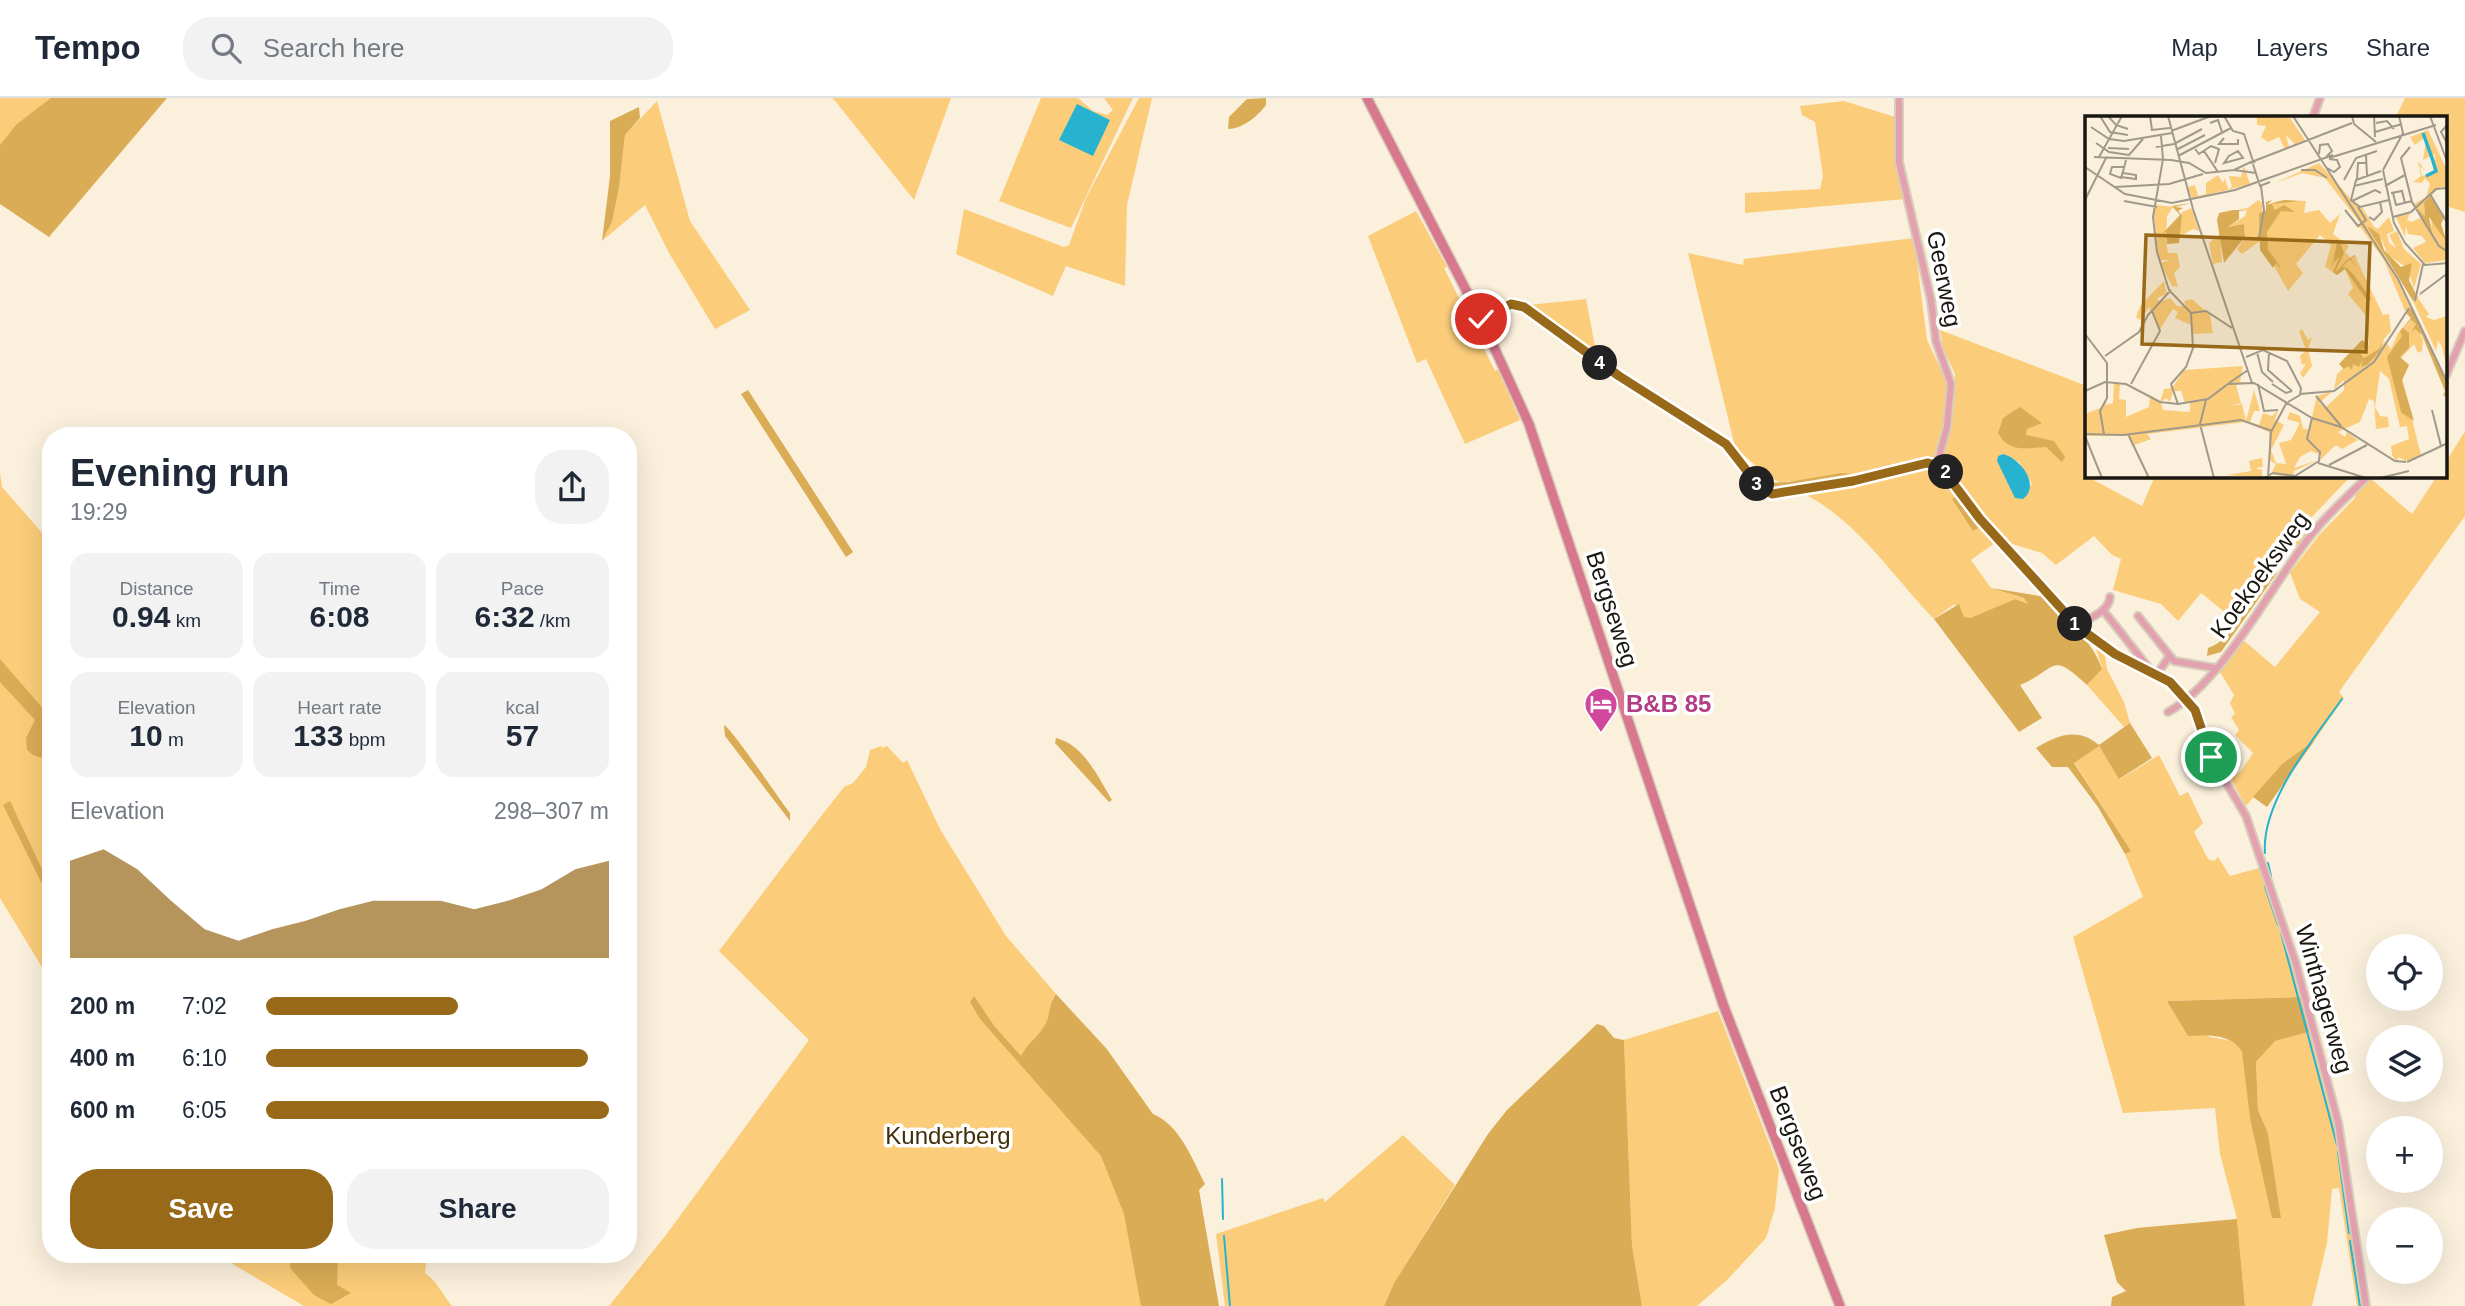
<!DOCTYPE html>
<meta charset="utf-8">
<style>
body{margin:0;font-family:Helvetica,sans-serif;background:#f2f2f3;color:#1f2937;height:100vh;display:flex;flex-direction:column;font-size:26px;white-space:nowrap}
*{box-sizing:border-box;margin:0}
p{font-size:23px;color:#747a83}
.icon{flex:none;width:38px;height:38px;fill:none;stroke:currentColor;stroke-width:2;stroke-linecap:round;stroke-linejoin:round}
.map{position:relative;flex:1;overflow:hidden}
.drawer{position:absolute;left:42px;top:329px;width:595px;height:836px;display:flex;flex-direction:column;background:#fff;border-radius:28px;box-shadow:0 7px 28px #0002}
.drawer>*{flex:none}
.fabs{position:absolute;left:2366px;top:836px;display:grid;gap:14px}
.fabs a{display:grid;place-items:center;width:77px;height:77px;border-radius:50%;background:#fff;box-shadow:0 7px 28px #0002;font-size:35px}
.pin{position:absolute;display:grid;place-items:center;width:60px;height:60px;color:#fff;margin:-30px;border:4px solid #fff;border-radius:50%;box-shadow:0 2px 7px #0007}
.km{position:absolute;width:35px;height:35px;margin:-18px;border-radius:50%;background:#222;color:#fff;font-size:19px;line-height:35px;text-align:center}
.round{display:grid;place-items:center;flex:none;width:74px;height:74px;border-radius:28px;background:#f2f2f3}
.headline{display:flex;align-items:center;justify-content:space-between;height:119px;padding:0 28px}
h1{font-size:38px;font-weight:800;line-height:52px}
.metrics{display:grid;grid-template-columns:repeat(3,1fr);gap:10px;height:119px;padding:7px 28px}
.metrics div{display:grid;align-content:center;border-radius:18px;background:#f2f2f3;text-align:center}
.metrics b{font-size:30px;font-weight:800}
.metrics small{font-size:19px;font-weight:400}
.metrics p{font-size:19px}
.chart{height:196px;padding:14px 28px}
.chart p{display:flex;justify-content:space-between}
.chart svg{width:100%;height:126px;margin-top:7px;fill:#976918;opacity:.7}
.button{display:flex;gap:14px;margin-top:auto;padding:14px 28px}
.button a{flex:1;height:80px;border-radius:28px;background:#976918;color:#fff;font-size:28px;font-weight:800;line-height:80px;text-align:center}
.button a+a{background:#f2f2f3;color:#1f2937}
ul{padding:0 28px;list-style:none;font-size:23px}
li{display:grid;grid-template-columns:112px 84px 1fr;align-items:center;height:52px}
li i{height:18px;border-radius:9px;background:#976918}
header{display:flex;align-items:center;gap:42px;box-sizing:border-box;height:98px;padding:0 35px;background:#fff;border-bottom:2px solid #e0e1e3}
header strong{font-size:33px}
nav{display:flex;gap:38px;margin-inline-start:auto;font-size:24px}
.search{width:490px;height:63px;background:#f2f2f3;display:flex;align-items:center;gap:18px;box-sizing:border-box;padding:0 24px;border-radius:28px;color:#747a83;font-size:26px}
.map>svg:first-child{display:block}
.green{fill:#fbcd7a;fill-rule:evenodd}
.forest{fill:#daac55}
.water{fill:#27b3cf}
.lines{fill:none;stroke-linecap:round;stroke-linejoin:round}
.stream{stroke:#27b3cf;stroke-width:2}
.street-casing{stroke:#d7cdbb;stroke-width:10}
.secondary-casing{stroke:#d7cdbb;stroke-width:12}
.street{stroke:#e3a1af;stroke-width:6}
.secondary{stroke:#d8788f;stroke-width:9}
.route-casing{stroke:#fff;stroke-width:14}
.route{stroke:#976918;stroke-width:9}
.labels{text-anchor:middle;stroke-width:7;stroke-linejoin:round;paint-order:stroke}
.street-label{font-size:24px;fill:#1a1610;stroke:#fff}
.hotel-label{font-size:24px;font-weight:bold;fill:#b23c85;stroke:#fff;text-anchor:start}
.park-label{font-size:24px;fill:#422f08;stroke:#fff}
.inset-river{fill:none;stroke:#27b3cf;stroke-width:3.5}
.inset-road{fill:none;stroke:#a1998a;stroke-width:2}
.view{fill:#976918;fill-opacity:0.15;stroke:#976918;stroke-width:3.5}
.inset-edge{fill:none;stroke:#1a1610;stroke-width:3.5}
</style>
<header>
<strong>Tempo</strong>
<div class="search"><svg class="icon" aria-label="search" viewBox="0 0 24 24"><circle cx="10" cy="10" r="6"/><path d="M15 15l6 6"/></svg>Search here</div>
<nav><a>Map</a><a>Layers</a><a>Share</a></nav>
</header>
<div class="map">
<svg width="2465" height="1208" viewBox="0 0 2465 1208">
<rect width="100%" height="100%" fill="#fbf0dc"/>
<!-- green -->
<g class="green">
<path d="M0,0H75L0,69Z"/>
<path d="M832,0H951L914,102L836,4Z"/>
<path d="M1041,0H1078L1093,13L1107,17L1113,12L1104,0H1133L1071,130L999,103Z"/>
<path d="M1139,0H1152L1127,107L1125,188L1066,168L1053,198L956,156L964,111L1064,149L1069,147L1086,100Z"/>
<path d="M2405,0H2465V114L2446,108V19H2396Z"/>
<path d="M657,3L690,123L750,212L715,231L669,155L645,107L602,143L612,124L619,90L625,37Z"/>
<path d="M1844,3L1895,19L1897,60L1906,101L1745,115V95L1820,91L1823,78L1815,24L1802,17L1800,8Z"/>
<path d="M1416,113L1447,169L1444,170L1495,273L1498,271L1520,322L1465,346L1426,261L1417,265L1368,138Z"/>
<path d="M1914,140L1927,242L1948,286L1945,315L1953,317L1955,276L1943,250L1940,232L2087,288L2086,378L2142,408L2155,378H2351L2309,422L2295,428L2298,434L2312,430L2299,447L2287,452L2268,477L2237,524L2201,495L2178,523L2161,506L2113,492L2121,461L2112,457L2094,438L2056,467L2042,455L1999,442L1971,462L1991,490L2024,500L2029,507L2015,501L1970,520H1964L1960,508L1953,507L1934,521C1894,480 1859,425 1808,398L1871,378L1779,384L1766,377L1735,349L1688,155L1743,167L1744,161ZM2001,356L2019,364L2032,386L2016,400L1997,363Z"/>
<path d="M1586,201L1597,259L1529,207Z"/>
<path d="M2465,333V418L2339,594L2344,600L2315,642L2282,666L2246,708L2231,681L2241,673L2253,655L2235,637L2239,632L2231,619L2235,616L2230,605L2234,597L2217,569L2243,542L2275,569L2320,514L2300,501L2290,475L2319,437L2355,400L2357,392L2370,380L2412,416L2437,378H2446V364Z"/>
<path d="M0,374L2,389L51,445V884L0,800Z"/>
<path d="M2096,551L2105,557L2107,571L2124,604L2130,625L2124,629L2087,587L2102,570Z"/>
<path d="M2098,647L2120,681L2159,657L2180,698L2188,694L2203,725L2194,734L2208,761L2214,763L2218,759L2230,778L2259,770L2277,813L2302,899L2167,903C2179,913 2194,932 2208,938C2222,943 2233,938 2242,954L2281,1120L2268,1035L2258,1012L2256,964L2274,943L2312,933L2339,1037L2364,1208H2357L2339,1090L2332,1091L2327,1145L2312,1208H2245L2237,1121L2220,1056L2215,1010L2123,1015L2073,839L2143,799L2125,756L2130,752L2074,664Z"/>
<path d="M881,648L882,650L887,648L903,665L907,662L940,731L1006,838L1056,896L1052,902L1214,1208H609L666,1137L809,942L719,853L815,726L844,689L853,685L866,669L870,652Z"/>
<path d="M1718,913L1779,1071L1775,1110L1766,1140L1727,1182L1697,1208H1642L1632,1147L1624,942Z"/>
<path d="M1403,1037L1455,1087L1394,1185L1384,1208H1225L1216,1136L1323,1100L1325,1104Z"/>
<path d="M227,1157H427L425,1175C437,1183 442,1196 452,1208H304L224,1161Z"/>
</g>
<!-- forest -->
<g class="forest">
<path d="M51,0H167L49,139L0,106V47L17,26Z"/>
<path d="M1266,0V7C1257,19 1242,31 1228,31L1229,19L1247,1Z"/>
<path d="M639,9L640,20L625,37L619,90L612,124L602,143L610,78V23Z"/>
<path d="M748,292L853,454L846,459L741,296Z"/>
<path d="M2020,309L2042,325L2027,331L2026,337L2054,343L2065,359L2062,364L2046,349C2026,350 2009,355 1998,335L2003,320Z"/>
<path d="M1942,374L1987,425L1973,433L1952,401L1955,399L1937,378Z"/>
<path d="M1841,375L1873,378L1773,397L1761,385L1788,384Z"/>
<path d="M2272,472L2277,475L2221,554L2207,558L2208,550C2238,540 2253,495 2272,472Z"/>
<path d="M1991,490L2052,500C2068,524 2094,545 2102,571L2087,587C2050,553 2059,570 2020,587L2042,620L2019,634L1934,521L1959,506L1964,519L1970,520L2015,501L2028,506L2024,500Z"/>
<path d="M0,561L51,620V663L33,657L27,652L26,640L35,622L0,584Z"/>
<path d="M2130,625L2152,660L2119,681L2099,648L2074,665L2131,753L2125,756L2098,709L2068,669H2052L2036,650C2057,637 2078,629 2099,647Z"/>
<path d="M724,627C733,632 779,701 790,715V723L725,638Z"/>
<path d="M1056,640C1084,647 1098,679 1112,702L1109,704L1055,645Z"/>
<path d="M2315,642L2267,709L2253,699L2282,666Z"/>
<path d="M10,703L50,788L44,790L3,707Z"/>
<path d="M1056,896L1106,950L1153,1016C1180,1027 1192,1061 1205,1086L1199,1092L1219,1208H1141L1124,1116L1101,1058L980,921L970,904L974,898L995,929L1021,958C1027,946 1038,939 1045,927C1051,916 1048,907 1056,896Z"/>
<path d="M2302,899L2312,933L2275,943L2256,964L2258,1012L2268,1035L2281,1120H2272L2250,1020L2242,954C2231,935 2207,937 2188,938L2167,903Z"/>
<path d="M1597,926L1604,928L1614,940L1624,942L1632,1147L1642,1208H1384L1394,1185L1488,1036L1507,1012Z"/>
<path d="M2237,1121L2245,1208H2111L2112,1199L2126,1193L2117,1184L2104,1137L2137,1130Z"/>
<path d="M292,1157H338L337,1187L351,1195L331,1206L314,1197L290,1170Z"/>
</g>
<!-- water -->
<g class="water">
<path d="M1077,6L1110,22L1093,58L1059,42Z"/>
<path d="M2003,356C2020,360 2041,387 2023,401L2015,400L1997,363L1998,358Z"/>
</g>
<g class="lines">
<!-- stream -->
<g class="stream">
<path d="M2265,755C2261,704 2313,642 2342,601"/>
<path d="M2268,765L2271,778"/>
<path d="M2265,789L2278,827"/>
<path d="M2281,835L2337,1047"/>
<path d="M2338,1054L2349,1135"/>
<path d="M1222,1081L1223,1121"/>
<path d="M1224,1138L1230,1208"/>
<path d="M2350,1143L2360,1208"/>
</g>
<defs>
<g id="street">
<path d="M1899,0V64L1931,202L1936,243L1951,286L1947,329L1937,366"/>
<path d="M2313,19L2320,0"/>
<path d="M1481,221L1511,206L1524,209L1619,278L1726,346L1757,386L1772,396C1811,399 1916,358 1940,368L1987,428L2078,529L2115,556L2166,580L2195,612L2211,659L2246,718L2296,866L2338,1024L2366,1208"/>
<path d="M2446,277L2465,233"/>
<path d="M2103,512L2152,574"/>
<path d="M2138,518L2174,563L2215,570"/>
<path d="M2077,527C2089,520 2109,514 2110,499"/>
<path d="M2157,576L2169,559"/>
<path d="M2168,614C2220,585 2266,498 2302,449C2321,422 2345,401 2368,378"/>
</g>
<path id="secondary" d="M1367,0L1484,227L1529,326L1723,906L1840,1208"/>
</defs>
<!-- street casing -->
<use href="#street" class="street-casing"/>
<!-- secondary casing -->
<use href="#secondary" class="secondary-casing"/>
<!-- street -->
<use href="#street" class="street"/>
<!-- secondary -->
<use href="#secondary" class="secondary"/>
</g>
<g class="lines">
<defs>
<path id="route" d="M1481,221L1511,206L1524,209L1619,278L1726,346L1757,386L1772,396L1853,383L1927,365L1940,368L1980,421L2078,529L2115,556L2170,584L2195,612L2211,659"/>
</defs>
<!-- route casing -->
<use href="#route" class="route-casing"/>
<!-- route -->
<use href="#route" class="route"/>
</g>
<!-- icons -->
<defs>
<symbol id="hotel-pin" viewBox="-11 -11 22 30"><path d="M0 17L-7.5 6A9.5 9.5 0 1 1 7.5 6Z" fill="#d1479c" stroke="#fff"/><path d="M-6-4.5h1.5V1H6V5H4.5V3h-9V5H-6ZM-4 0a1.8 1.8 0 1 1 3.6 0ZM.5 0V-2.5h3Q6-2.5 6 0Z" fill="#fff"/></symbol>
</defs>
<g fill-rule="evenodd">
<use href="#hotel-pin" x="1582" y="587" width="38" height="52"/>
</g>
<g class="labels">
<!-- street labels -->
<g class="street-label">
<text transform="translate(1944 181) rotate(79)" y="8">Geerweg</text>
<text transform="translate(2260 477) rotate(-54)" y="8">Koekoeksweg</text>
<text transform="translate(1612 511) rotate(72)" y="8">Bergseweg</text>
<text transform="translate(2324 901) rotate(74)" y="8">Winthagerweg</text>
<text transform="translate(1798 1045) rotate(69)" y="8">Bergseweg</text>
</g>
<!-- hotel labels -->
<g class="hotel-label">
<text x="1626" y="614">B&amp;B 85</text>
</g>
<!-- park labels -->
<g class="park-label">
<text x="948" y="1046">Kunderberg</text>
</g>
</g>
<!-- overview -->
<g transform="translate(2085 18)">
<rect width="362" height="362" fill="#fbf0dc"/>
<path d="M172,0L205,2L220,24L210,28L201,19L204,31L200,33L194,21L183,26L176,21L181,10L172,9ZM343,14L361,52L362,72L355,71L339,87V94L347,112L346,102L362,127V144L340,147L328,132L341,126L337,120L323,118L321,110L320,121L311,101L325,97L322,104L327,106L337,101L329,88L341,81L345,68L340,62L337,67L328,66L336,60L333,45L340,54L335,50L337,60L349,57L350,38L338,44L341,25L339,22L330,29L325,21ZM234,47L274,92L277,91L289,111L293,113L304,101L309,115L302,118L304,127L311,132L304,119L312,115L319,133L336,148L329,172L322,151V156L320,158L321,151L303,139L297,124L286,112L326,191L320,195L299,144L276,112L270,110L276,108L240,62L217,57L190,67ZM159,50L165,68L107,83L103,71L110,69L113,80L121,78V67L133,59L138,67L140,62L143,73L147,71L144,60L156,61ZM173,84L178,87L176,106L185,97L183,89L200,85H221L219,97L234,94L245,107L255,98L248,118L264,130L260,136L266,142L270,140L298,199L304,198L306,215L299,223L294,236L300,225L306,233L313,217L328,203L338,224L337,235L333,237L329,228L316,242L317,248L324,249L317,264L336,339L321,345L313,341L312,346L307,339L306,330L324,323L322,310L315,311L304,263L295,255L290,291L295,300L303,301L304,311L291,313L289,285L284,283L275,306L253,316L260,321L262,316L273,324L257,333L251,329L235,344L236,339L226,335L215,341L209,352L233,344L209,355L208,362L186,358L191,348L184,344V316L160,306L62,318L66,323L47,330L43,320H0V298L18,291L23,276L21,289L28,287L29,266L35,267L34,283L41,284V301L64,291L65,279L75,286L79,273L87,272L99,254L158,250L155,266L167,267L151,269L156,287L145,290L157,288L161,305L169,274L175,295H169L165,306L174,309L178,297L187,300L193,294L190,304L199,309L186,334L191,347L201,348L194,327L206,324L215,307L202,303L205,296L215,300L218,312L224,314L232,280L248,275L234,287L240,292L259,274V264L249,273L252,258L284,228L282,201L263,178L268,172L260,153L252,159L240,151L246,129L235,119L211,148L218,157L203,175L175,125L157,138L152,133L160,121L159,108L143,111L160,100L162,94L153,93L163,92ZM88,275H96L100,287H105V296L78,294L76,286L81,282L85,286ZM72,89L88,91L82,100L81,125L83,137H92L95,151L89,157L93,171L87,170L75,147L85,144H74L68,93ZM107,92L114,115L108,113L93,121L97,96ZM135,118L137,146L128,148L124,127ZM79,165L82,178L72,182L75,186L85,182L92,190H101L99,185L107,183L125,199L128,217L108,218L106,209L90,202L93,196L88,193L75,213L64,191L55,204L51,201L55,190ZM337,177L333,182L344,198L341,201L349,204L362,200V253L357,231L353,224L351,235L328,185ZM217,213L223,224L227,221L223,233L227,250L218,262L215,257L221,248L217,249L215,240L221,234L214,215ZM177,342L178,351L170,352L177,354V362L142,359L166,355L164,345Z" fill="#fbcd7a" fill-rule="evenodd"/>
<path d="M345,80L359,102L356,108L362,127L344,101L347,117L332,92L340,101L339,87ZM187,84L182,89L191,86L199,84L216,85L187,88L190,94L199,89L210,96L196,95L182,116L183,134L195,150V152L191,147L188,152L175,134L174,98L181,94V86ZM106,87L90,91L98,92L93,95L97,99L94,127L82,128L81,116L77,118L95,99L87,90ZM148,94H162L154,95V103L143,111L159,108L160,121L139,147L132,104L134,97ZM282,110L294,118L299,134L316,151L327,147L324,164L332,180L328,185ZM255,126L259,137L250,157L262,144L266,141L270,139L274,146L270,140L266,142L270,150L265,143L257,151L262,152L269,159L286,183L283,186L260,153L252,159L248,156L255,140L249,147L253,127L251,138L246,154L252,127ZM326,191L363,269L362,279L358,280L360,275L337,219L330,213L326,216L331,208L326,204L318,212L324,217V232L315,241L324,249L317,264L329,305L318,297L330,308L316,296L302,241L317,220L315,215L326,202L321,197ZM277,224L283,228L275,237L279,242L294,233L299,225L295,235L283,248L276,251L278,243L274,251L268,248L267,254L263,250L259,253L254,248Z" fill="#daac55"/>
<path class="inset-river" d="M338,17L347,42M341,60L351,55L347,42"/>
<path class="inset-road" d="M15,0L25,16L43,19M23,0L31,9L43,13M65,0L67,14L85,12M83,0L108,93L167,267M139,0L148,15L159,18L168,45M208,0L313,163L363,268M267,0L269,8L291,26M289,0L290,21M345,0L363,48M125,7L133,4L137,16M291,7L302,5L309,13M363,8L356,16L363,29M6,11L24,23L39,25L87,17M86,15L126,0M290,16L317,8M76,20L78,43L68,101L72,136L84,174L106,197M139,22L134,28H153V23M11,27L24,36L44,39L58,23M71,31L89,28L117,13M325,31L316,42L327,86L354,130L363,136M23,32L44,33M110,33L114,38L126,30L134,33L130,47M91,34L120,19M119,35L133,56M153,35L158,42L139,47L144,40ZM234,38L235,29L243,28L247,35L241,41M281,39L282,60M93,40L146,12M9,41L86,44L104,47L121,57L149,54L168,45L169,46L165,47M14,41L37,0M244,42L351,9M169,45L267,7M168,48L175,70L185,66M0,51L40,78L87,87L150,74L248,39M39,51H27L25,58L36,62L39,52L41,44M242,52L249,56L255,51L252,44L244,43M149,54L171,57M216,54H230L242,62M298,54L309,107L320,127L340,149L363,147M298,54L318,17L314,0M296,55L271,64L266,84L275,91L304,84M36,61L51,63V59L38,57M272,63L273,47H281M259,64L271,42L292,35M269,70L298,63M300,70L320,59M30,71L84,68L118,58M306,77L317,75L320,87M308,77L311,89L327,85M345,78L363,108M0,84L21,42M39,85L72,91M267,85L290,74L296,77M260,94L273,110L281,104L273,91M284,101L289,104L297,96L295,86M308,101L326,96L351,73L363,72M174,122L179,94L176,70M335,178L363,157M330,185L338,148M106,197L121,195L147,212M0,218L22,247V282L15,295L19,318M172,236L177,256L188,266M184,236L183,254L207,275M20,240L54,216L63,199L86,174M161,241L178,234L202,245L216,272L215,279L203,286M144,267L163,254M46,268L75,215L67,195M173,268L179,295L193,294M187,268L201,277L207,275M0,275L20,266L41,268L75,286L93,288L123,283L143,268L169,267L227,302L256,311L310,345L321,346M215,278L249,275L289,246L324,192M231,280L256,310M121,284L115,308L129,362M93,288L86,268L101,251L108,232L106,197M347,294L356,330M0,318L38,319L156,304L187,315M43,318L64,362M0,320L17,362M322,346L363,327M233,347L281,362M244,349L282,329M183,361L186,316L202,286M179,362L188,357L210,360L234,345L235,336L222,323L227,302M295,362L324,355"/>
<path class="view" d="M61,119L285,127L281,236L57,228Z"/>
<rect width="362" height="362" class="inset-edge"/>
</g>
</svg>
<div class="fabs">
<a><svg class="icon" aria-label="locate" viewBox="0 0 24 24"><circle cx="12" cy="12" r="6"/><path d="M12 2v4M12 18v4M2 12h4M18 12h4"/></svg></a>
<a><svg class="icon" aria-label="layers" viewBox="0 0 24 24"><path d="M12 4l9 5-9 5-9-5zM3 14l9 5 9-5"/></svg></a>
<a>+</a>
<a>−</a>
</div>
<div class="pin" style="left:2211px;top:659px;background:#1e9e55"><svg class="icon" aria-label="arrive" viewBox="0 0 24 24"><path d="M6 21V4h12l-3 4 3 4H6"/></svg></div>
<div class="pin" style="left:1481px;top:221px;background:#d93025"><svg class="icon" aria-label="check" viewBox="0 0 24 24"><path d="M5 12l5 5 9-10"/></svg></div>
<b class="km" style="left:2075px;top:526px">1</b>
<b class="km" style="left:1946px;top:374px">2</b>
<b class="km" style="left:1757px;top:386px">3</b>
<b class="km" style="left:1600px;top:265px">4</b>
<section class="drawer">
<div class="headline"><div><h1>Evening run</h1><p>19:29</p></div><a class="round"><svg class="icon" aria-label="share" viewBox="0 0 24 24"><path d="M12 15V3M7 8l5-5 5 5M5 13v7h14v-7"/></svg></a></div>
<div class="metrics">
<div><p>Distance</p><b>0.94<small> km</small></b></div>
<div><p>Time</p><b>6:08</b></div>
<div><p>Pace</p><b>6:32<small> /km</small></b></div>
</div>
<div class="metrics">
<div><p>Elevation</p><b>10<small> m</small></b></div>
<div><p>Heart rate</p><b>133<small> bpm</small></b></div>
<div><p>kcal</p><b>57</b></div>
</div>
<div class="chart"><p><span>Elevation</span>298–307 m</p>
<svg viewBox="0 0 160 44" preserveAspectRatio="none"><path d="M0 44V10L10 6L20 13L30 24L40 34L50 38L60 34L70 31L80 27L90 24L100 24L110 24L120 27L130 24L140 20L150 13L160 10V44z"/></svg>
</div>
<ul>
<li><b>200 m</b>7:02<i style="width:56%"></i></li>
<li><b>400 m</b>6:10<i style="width:94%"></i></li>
<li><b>600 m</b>6:05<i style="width:100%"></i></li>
</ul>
<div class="button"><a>Save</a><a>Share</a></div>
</section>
</div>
